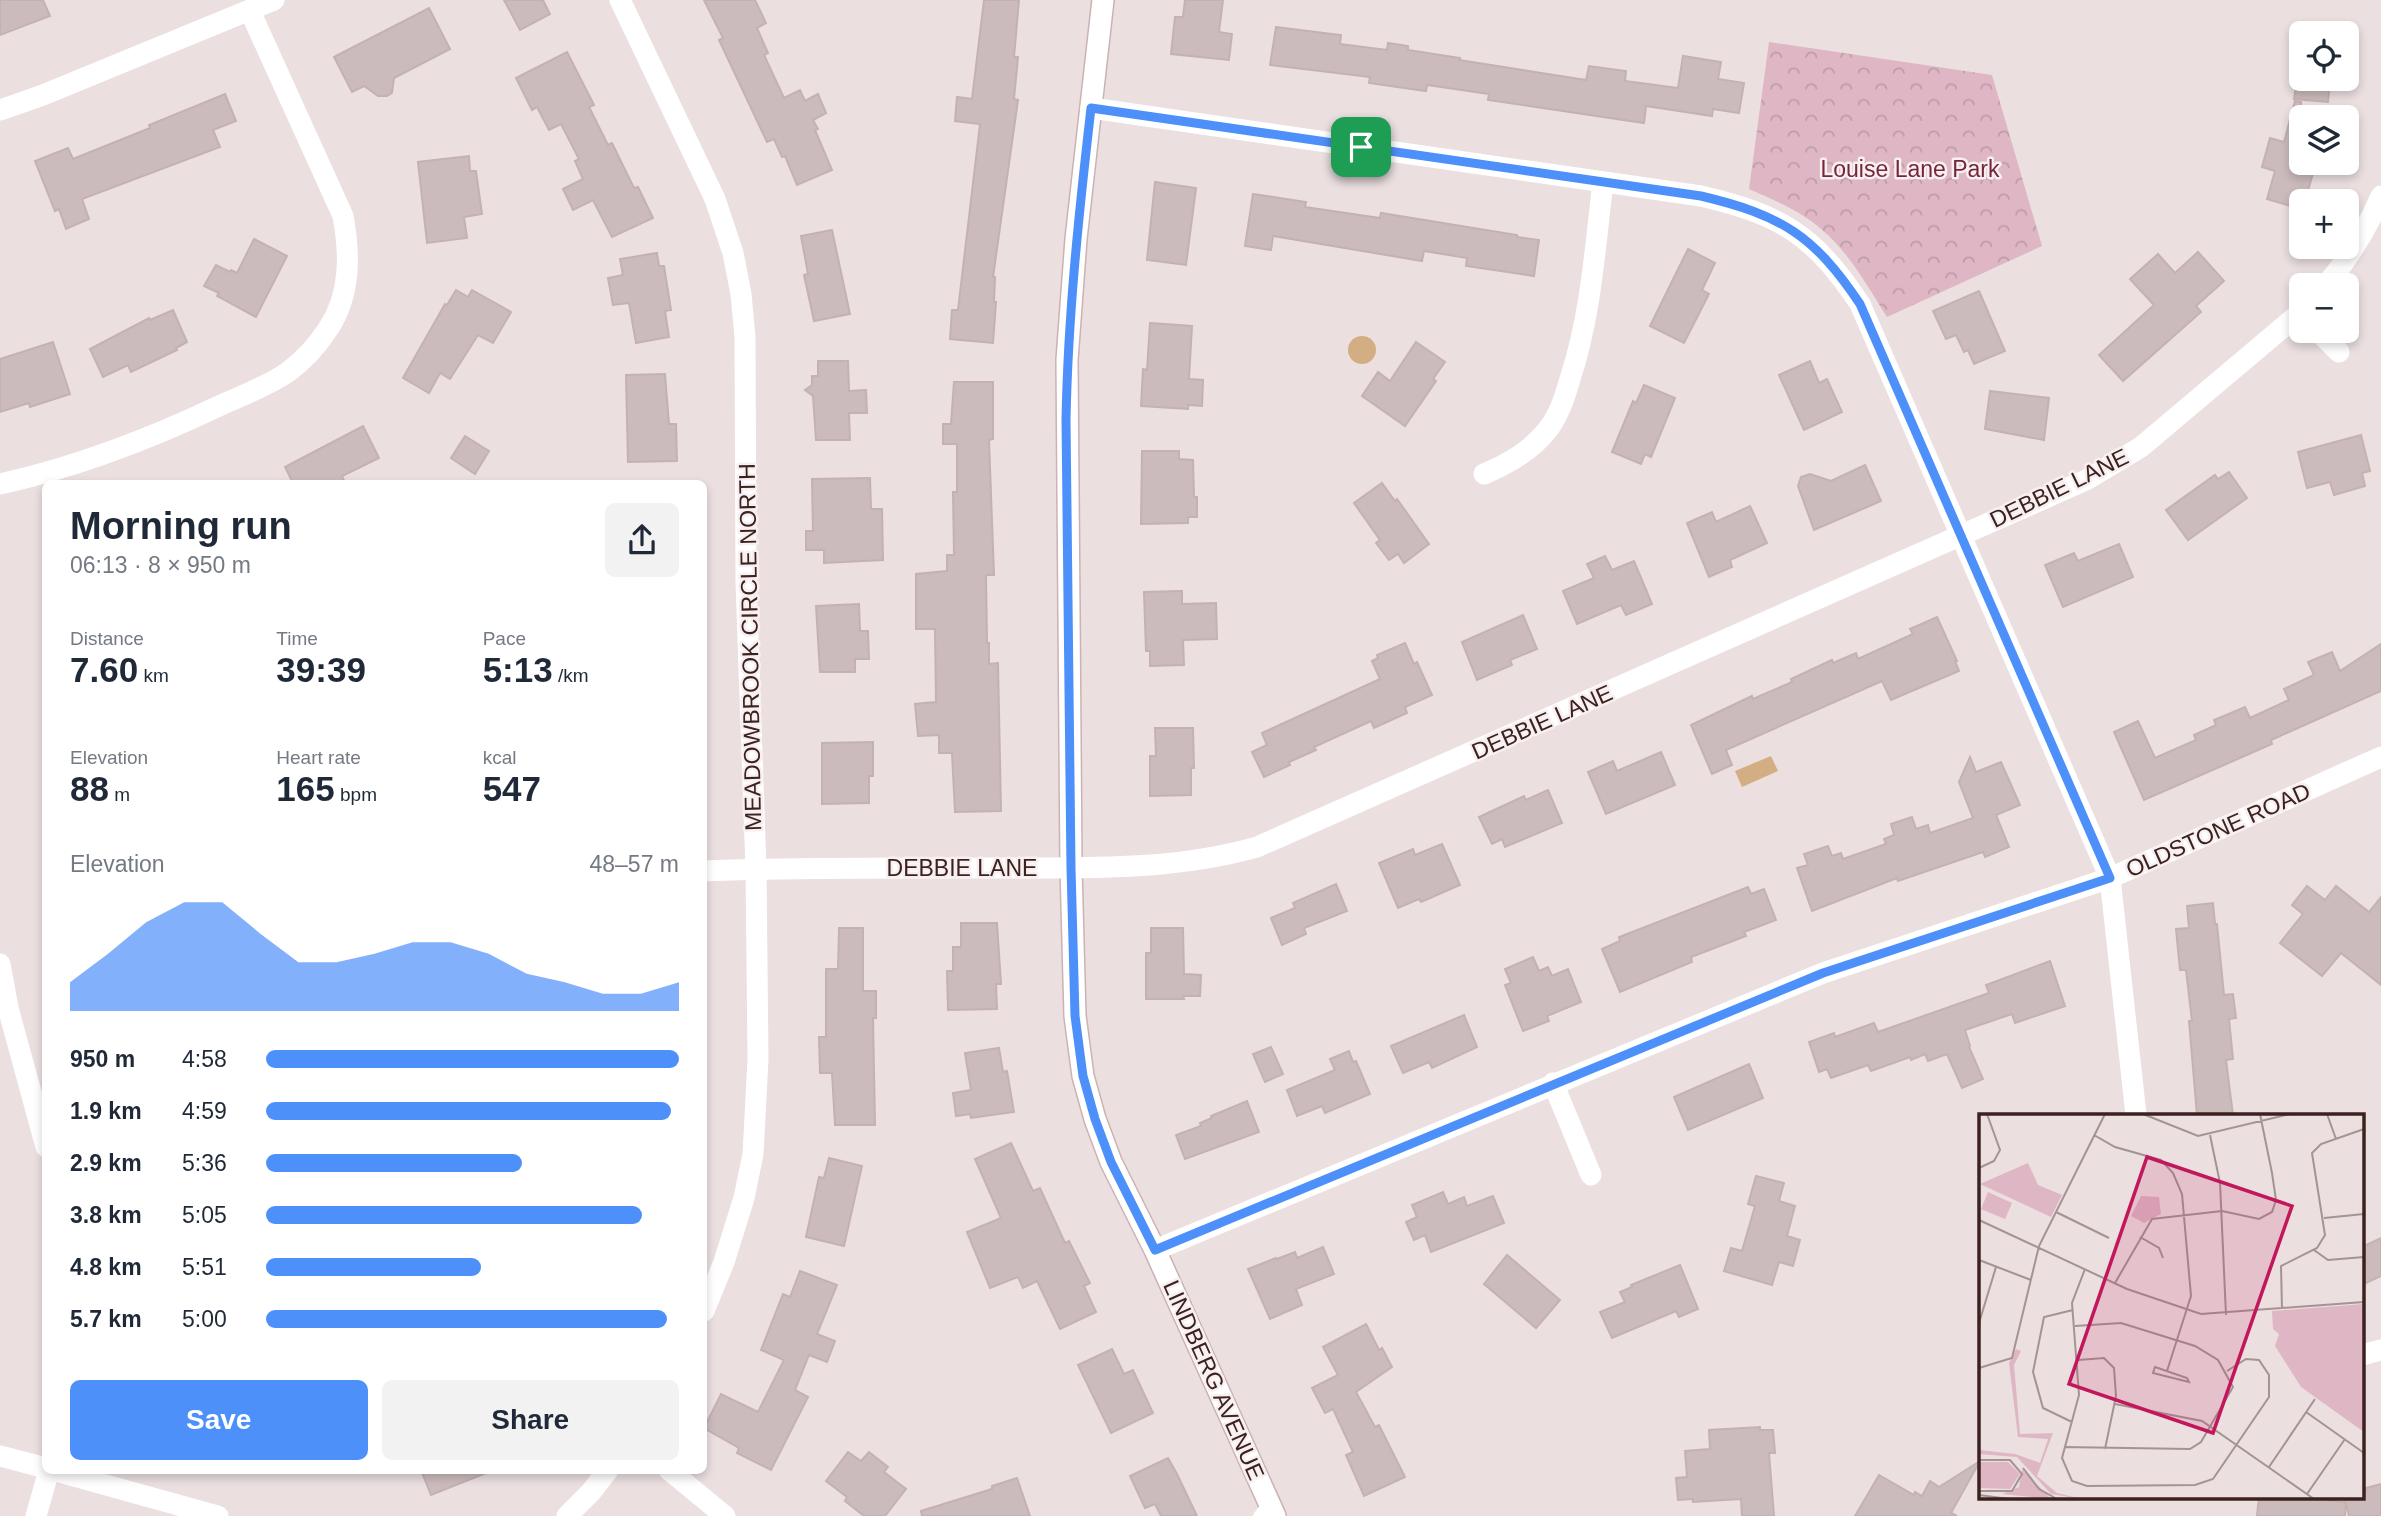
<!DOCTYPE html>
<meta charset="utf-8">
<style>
body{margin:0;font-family:Arial,sans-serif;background:#f2f2f3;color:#1f2937;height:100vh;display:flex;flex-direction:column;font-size:26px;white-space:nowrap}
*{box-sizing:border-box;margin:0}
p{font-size:23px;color:#747a83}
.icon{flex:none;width:38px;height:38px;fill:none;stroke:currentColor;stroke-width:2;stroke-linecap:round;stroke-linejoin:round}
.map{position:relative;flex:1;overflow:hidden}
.panel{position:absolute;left:42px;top:480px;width:665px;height:994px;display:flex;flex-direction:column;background:#fff;border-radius:10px;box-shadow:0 4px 10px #0003}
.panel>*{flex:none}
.tools{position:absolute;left:2289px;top:21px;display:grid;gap:14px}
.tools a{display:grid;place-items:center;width:70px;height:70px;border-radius:10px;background:#fff;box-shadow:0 4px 10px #0003;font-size:35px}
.pin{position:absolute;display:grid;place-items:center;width:60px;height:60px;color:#fff;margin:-30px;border-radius:14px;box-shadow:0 4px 10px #0006}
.round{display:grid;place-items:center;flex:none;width:74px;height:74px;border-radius:10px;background:#f2f2f3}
.summary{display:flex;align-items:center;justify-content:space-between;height:119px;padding:0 28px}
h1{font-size:38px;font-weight:700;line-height:52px}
.metrics{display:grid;grid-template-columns:repeat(3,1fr);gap:10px;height:119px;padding:7px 28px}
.metrics div{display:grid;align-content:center}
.metrics b{font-size:35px;font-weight:700}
.metrics small{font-size:19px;font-weight:400}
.metrics p{font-size:19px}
.chart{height:196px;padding:14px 28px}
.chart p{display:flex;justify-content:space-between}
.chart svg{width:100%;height:126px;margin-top:7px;fill:#4e90fa;opacity:.7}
.button{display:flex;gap:14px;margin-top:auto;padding:14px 28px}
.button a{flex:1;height:80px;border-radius:10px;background:#4e90fa;color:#fff;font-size:28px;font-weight:700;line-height:80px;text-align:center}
.button a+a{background:#f2f2f3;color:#1f2937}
ul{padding:0 28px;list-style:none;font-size:23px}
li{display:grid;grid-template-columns:112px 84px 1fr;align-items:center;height:52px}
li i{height:18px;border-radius:9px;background:#4e90fa}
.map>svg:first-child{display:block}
.park{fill:url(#park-crowns)}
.water{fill:#d4ae83}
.building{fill:#ccbbbd;stroke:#c5b1b2;stroke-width:2}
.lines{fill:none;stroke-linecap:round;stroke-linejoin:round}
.secondary-casing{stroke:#ccb2b2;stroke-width:24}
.lane{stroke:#fff;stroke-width:10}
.street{stroke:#fff;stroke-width:21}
.secondary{stroke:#fff;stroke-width:21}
.route-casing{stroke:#fff;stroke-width:14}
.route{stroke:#4e90fa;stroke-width:9}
.labels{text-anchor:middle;stroke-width:5;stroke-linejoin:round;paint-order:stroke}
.park-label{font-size:23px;fill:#75273a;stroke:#f8eff1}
.street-label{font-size:23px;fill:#3c221f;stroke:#f8eff1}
.inset-road{fill:none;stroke:#a59393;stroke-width:2}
.view{fill:#c2185b;fill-opacity:0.15;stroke:#c2185b;stroke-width:3.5}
.inset-edge{fill:none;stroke:#3c221f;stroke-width:3.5}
</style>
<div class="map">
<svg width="2381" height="1516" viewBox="0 0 2381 1516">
<defs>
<pattern id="park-crowns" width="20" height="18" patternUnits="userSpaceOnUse" patternTransform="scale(1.75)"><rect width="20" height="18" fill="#deb6c4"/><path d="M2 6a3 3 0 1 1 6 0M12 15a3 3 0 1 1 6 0" fill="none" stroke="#bf9ca8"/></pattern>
</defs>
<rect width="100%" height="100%" fill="#ebdfe0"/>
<!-- park -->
<path class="park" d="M1769,42L1992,75L2042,246L1887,317C1868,287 1849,252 1821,229C1800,211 1774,200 1749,189Z"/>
<!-- water -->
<g class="water">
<circle cx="1362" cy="350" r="14"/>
<path d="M1771,756L1778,771L1742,787L1735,771Z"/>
</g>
<!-- building -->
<g class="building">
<path d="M0,0H43L50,16L0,35Z"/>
<path d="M504,0H543L550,14L520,30Z"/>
<path d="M704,0H755L766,23L757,28L768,53L764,55L784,98L800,90L805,101L818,94L826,113L813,120L818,129L815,130L832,170L797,185L785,156L782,157L774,139L767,142L719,40L723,38Z"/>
<path d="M984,0H1019L1014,57H1018L1014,99L1018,100L993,277H995L994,302H996L993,343L950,339L952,310H958L980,124L955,121L957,97L972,99Z"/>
<path d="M1185,0H1223L1219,32L1232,34L1229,60L1171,54L1175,17H1183Z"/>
<path d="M429,8L450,49L394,78L392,93L387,96H378L364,86L352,92L334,57Z"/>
<path d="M1276,27L1341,35L1340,44L1387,50L1388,43L1408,46V50L1460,58L1459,60L1586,80L1589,66L1626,71L1625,81L1678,88L1683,56L1721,62L1718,79L1744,83L1739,113L1713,109L1712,116L1646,106L1644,123L1488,100L1489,94L1427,85L1426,91L1369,83L1370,77L1270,65Z"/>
<path d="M567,52L594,105L589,107L608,145L612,143L634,188L638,187L653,218L612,237L593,200L573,210L563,189L583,179L575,161L579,159L561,124L549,130L537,107L532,110L516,78Z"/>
<path d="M2297,79H2330L2328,102L2294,99Z"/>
<path d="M225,94L236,121L213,130L220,147L82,199L89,219L66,229L59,209L55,211L35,161L68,148L73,159L150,128L149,125Z"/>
<path d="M2295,101L2301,102V163H2316L2305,201H2301V209L2267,199L2275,171L2262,167L2270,138L2284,142Z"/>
<path d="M469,156L470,171H476L482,214L464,217L467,238L427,243L418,162Z"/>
<path d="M1155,182L1196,188L1186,265L1147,260Z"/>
<path d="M1253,194L1306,202L1305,207L1380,218L1381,213L1517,235V237L1539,240L1534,276L1466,266L1467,258L1424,251L1422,261L1273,236L1271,250L1245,246Z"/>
<path d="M832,230L850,314L814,321L804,275L808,274L801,236Z"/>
<path d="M254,239L287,256L256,317L217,296L219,293L204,286L216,265L230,272L231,270L237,273Z"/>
<path d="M1688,249L1715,263L1702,290L1709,294L1684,343L1650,326Z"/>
<path d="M2198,252L2224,281L2196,306L2201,312L2123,381L2099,355L2154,305L2130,279L2158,254L2175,273Z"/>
<path d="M657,253L659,266H664L671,310L665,311L669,337L636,343L629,303L613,305L608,278L623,275L620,259Z"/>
<path d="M456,290L468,297L472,290L511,312L493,343L478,335L450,379L440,373L429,393L403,378L445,304L447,305Z"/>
<path d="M1979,291L2005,351L1974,364L1968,350L1964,352L1956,335L1946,339L1933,311Z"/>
<path d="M173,310L187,342L176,348L177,350L131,372L128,365L103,377L90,349L149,318L150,320Z"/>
<path d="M1150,323L1192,326L1189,379L1203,380L1202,406L1188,405V409L1141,406L1143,369L1147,370Z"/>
<path d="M53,342L70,394L30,407L29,403L0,412V359Z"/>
<path d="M1416,342L1445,362L1433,379L1436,381L1405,426L1362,396L1378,372L1390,381Z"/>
<path d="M818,361H848L849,391L866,390L867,413H849L850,440H816L813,396L805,390L812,385V376H818Z"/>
<path d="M1810,361L1819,383L1827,379L1842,412L1804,430L1779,375Z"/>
<path d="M665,374L669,424H676L677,461L628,462L626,375Z"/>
<path d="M954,382H993V439L989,440L994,575H986L987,643H989V664L998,663L1001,811L955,812L952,753H939V735L918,736L915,704L936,702L935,629H916V574L947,571V555H954L953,492H957V444H943V424H951Z"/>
<path d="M1644,385L1675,398L1651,457L1645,454L1641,464L1612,452L1633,401L1636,403Z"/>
<path d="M1990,391L2049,398L2044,440L1985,429Z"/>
<path d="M363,426L379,458L342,476L345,483H293L285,467Z"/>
<path d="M2361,435L2370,471L2362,473L2365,486L2334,495L2330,482L2307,488L2298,452Z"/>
<path d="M465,436L489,451L475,474L451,458Z"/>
<path d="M1142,451H1179V459L1193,460L1194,497H1197V517H1188V523L1141,524Z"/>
<path d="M1865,465L1881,501L1814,530L1798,486L1801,477L1810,474L1831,481Z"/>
<path d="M2229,472L2247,498L2188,540L2166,510L2215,475L2218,479Z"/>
<path d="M870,478L871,509H882L883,560L824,563V550H806V531H813L812,479Z"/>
<path d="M1382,483L1395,501L1397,499L1429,544L1404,563L1398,554L1389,560L1376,543L1380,540L1354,503Z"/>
<path d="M1750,506L1767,543L1730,560L1732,567L1709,577L1687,523L1712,512L1716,522Z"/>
<path d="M2119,544L2133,577L2063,607L2045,565L2074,553L2078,561Z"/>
<path d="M1605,556L1612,570L1634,561L1652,604L1626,615L1621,605L1577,624L1563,591L1594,578L1587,564Z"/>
<path d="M1182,591V604L1216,603L1217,639L1183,640L1184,665L1150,666V651H1146L1144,592Z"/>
<path d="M859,604L860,631H868L869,659H855V672H820L816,606Z"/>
<path d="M1523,615L1537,649L1510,660L1512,665L1477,680L1462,642Z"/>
<path d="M1937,617L1957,661H1955L1959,671L1891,700L1882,681L1726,750L1732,765L1712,774L1691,725L1752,696L1753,699L1792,682L1791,679L1832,660L1833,663L1856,653L1858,659L1913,634L1910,629Z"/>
<path d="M1405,643L1414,664L1417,662L1432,695L1405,707L1407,713L1374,728L1371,721L1314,747L1316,750L1289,762L1290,765L1264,777L1252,752L1267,745L1262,733L1380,679L1372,661L1378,658L1377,655Z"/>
<path d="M2381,644V691L2271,740L2272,744L2144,800L2114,732L2138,721L2155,758L2196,740L2194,735L2216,725L2214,720L2245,707L2250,718L2289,700L2284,689L2314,675L2308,662L2332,652L2340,671Z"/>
<path d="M1155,728H1193L1194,768H1191V795L1150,796V756H1156Z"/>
<path d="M873,742V776H869V803L822,804V743Z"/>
<path d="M1661,752L1675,785L1606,814L1588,772L1613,761L1617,771Z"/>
<path d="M1970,757L1976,772L2001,762L2020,805L1996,815L2009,847L1985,857L1983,852L1898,881L1897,878L1812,911L1797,868L1808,865L1804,854L1828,846L1832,856L1841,853L1843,859L1886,844L1884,839L1894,835L1891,824L1912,817L1916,829L1928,825L1930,833L1973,818L1959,782Z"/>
<path d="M1548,790L1562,823L1505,847L1502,839L1492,844L1479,817L1524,796L1526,800Z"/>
<path d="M1442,844L1460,885L1421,902L1419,899L1398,908L1379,863L1413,849L1415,855Z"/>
<path d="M1336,884L1347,911L1304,928L1306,934L1282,945L1271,918L1295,908L1293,903Z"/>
<path d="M2307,886L2325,900L2336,886L2369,912L2381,897V985L2341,953L2322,976L2280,943L2303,914L2292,905Z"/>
<path d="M1748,887L1751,894L1764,889L1776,920L1744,932L1746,936L1691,957L1692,962L1620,992L1602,949L1620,941L1619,937Z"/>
<path d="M2213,903L2215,924H2217L2224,995L2233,994L2236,1018L2229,1019L2233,1059L2226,1060L2233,1115H2197L2189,1021H2192L2186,970H2180L2176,929L2189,928L2187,906Z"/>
<path d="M961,923H997L1001,984H996L997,1009L948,1010L947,971H953V947H961Z"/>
<path d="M839,928H863V991H876V1018H873L875,1125H835L832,1073H820L819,1037H826V969H838Z"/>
<path d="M1151,928H1183L1184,974L1201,975L1200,996H1183L1184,999H1146V953H1151Z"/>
<path d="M1533,957L1539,971L1548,967L1552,976L1568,969L1581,1002L1547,1016L1549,1021L1523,1031L1505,985L1511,983L1505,969Z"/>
<path d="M2050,961L2065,1006L2015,1023L2012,1014L1965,1030L1970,1046L1969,1047L1983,1079L1962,1088L1947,1054L1928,1061L1925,1054L1911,1060L1910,1057L1871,1071L1868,1065L1831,1078L1827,1069L1819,1072L1809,1042L1834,1033L1835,1037L1874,1023L1878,1032L1989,993L1986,985Z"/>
<path d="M1464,1015L1477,1047L1432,1068L1429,1062L1403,1073L1391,1046Z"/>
<path d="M1271,1047L1283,1074L1265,1082L1253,1054Z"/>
<path d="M999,1048L1003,1072L1007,1071L1014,1112L971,1118L970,1114L956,1116L953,1093L971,1090L965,1053Z"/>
<path d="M1349,1051L1353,1062L1356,1061L1370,1094L1325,1113L1322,1106L1297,1116L1287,1090L1335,1070L1330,1059Z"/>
<path d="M1749,1064L1763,1098L1688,1130L1674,1097Z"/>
<path d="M1247,1101L1259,1132L1185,1159L1176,1135L1201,1126L1200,1123L1212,1118L1211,1116Z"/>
<path d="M1011,1143L1033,1191L1040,1188L1065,1243L1069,1241L1090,1283L1084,1286L1096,1312L1060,1329L1037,1281L1023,1288L1018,1277L990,1288L967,1232L1001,1218L975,1159Z"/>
<path d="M829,1158L862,1166L844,1246L806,1237L819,1177L824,1178Z"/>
<path d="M1756,1176L1784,1183L1779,1201L1795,1206L1787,1236L1800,1240L1793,1266L1779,1262L1772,1285L1724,1271L1731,1248L1742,1251L1755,1206L1748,1204Z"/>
<path d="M1443,1192L1448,1204L1464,1197L1467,1206L1493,1196L1504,1223L1431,1252L1425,1235L1414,1240L1406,1222L1417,1217L1412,1205Z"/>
<path d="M2381,1238V1276L2362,1285V1247Z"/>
<path d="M1323,1247L1334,1274L1296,1289L1302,1305L1270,1319L1248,1269L1276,1258L1277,1259L1295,1252L1297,1258Z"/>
<path d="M1507,1255L1560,1300L1536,1328L1484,1284Z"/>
<path d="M1680,1265L1698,1309L1679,1317L1676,1311L1612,1338L1600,1312L1625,1302L1620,1292L1632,1287L1631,1285Z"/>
<path d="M800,1271L837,1285L817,1334L835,1341L827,1362L809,1355L795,1390L808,1397L771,1470L737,1453L739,1448L704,1428L721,1394L758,1412L784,1360L761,1350L783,1294L790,1297Z"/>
<path d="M1366,1324L1379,1350L1382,1348L1392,1367L1356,1392L1375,1427L1379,1425L1405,1477L1364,1496L1346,1455L1353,1452L1333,1409L1325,1413L1312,1388L1338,1375L1323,1347Z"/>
<path d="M1112,1349L1124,1374L1133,1370L1153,1413L1111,1433L1078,1365Z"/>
<path d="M1760,1427V1430H1773L1775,1453H1769L1774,1516H1742L1741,1499L1693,1502V1499L1678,1500L1676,1478L1687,1477L1685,1451L1710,1449L1709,1430Z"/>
<path d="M848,1452L861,1461L869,1452L888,1467L884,1472L906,1489L885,1516H864L845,1501L847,1497L826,1481Z"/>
<path d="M1168,1458L1177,1474L1197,1516H1161L1155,1504L1145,1508L1130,1476Z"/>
<path d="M1980,1461L1951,1513L1957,1516H1855L1879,1475L1914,1495L1915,1492L1922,1496L1930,1481L1939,1487Z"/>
<path d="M421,1470H491V1471L431,1495Z"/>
<path d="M1017,1478L1030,1516H922L921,1511L992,1489V1486Z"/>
<path d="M2381,1484V1516H2349L2346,1503L2345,1516H2257L2259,1497H2297L2345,1502L2344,1497H2362V1489Z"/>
</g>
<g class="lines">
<defs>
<path id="secondary" d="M1103,0L1076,239L1067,360L1071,868L1075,1016L1083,1076L1095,1119L1111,1162L1155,1250L1275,1516"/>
</defs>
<!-- secondary casing -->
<use href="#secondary" class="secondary-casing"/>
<!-- lane -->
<path class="lane" d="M1258,1516L1269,1502"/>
<!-- street -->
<g class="street">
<path d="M620,0L715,199L733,253L741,294L745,337L746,582L756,869L758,1059L753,1154L744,1198L724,1262L704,1311"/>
<path d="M1091,108L1701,196C1782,215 1814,235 1860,304L2110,878L2136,1115"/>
<path d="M0,110L43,95L274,0"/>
<path d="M2326,285C2349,258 2367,229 2381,196"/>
<path d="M2318,331L2339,352"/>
<path d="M1484,474C1510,463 1532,450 1549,428C1560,413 1565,396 1570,379C1591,315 1595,248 1603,182"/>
<path d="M0,484C77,467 150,439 221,405C243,395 268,386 288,372C304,360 317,346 328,329C351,295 350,254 343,216L250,11"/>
<path d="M704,871C805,867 906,868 1008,868C1091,868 1176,870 1257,847L2086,480L2141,447L2301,312"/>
<path d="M0,964L8,1008L46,1147"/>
<path d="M1553,1083L1591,1175"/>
<path d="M1155,1250L1823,973L2110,878L2381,757"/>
<path d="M2362,1355L2381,1350"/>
<path d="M0,1456L46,1468"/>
<path d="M52,1470L218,1516"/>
<path d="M669,1470L725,1516"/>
<path d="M36,1516L49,1470"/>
<path d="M567,1516L591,1492L608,1470"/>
</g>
<!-- secondary -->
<use href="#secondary" class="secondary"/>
</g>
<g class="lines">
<defs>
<path id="route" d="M1091,108L1701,196C1781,215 1814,235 1860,304L2110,878L1823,973L1155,1250L1111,1162L1095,1119L1083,1076L1075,1016L1071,868L1066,420C1068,315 1079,212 1091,108Z"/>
</defs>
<!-- route casing -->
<use href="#route" class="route-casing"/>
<!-- route -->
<use href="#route" class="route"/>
</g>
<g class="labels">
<!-- park labels -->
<g class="park-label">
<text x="1910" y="177">Louise Lane Park</text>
</g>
<!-- street labels -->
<g class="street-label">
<text transform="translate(2059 488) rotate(-26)" y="8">DEBBIE LANE</text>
<text transform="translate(750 647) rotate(-91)" y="8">MEADOWBROOK CIRCLE NORTH</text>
<text transform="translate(1542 722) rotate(-24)" y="8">DEBBIE LANE</text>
<text transform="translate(2218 830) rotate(-24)" y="8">OLDSTONE ROAD</text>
<text x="962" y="876">DEBBIE LANE</text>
<text transform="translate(1214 1380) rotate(66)" y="8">LINDBERG AVENUE</text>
</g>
</g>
<!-- overview -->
<g transform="translate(1979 1114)">
<rect width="385" height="385" fill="#ebdfe0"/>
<path d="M0,348H29L41,360L31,375L0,374ZM43,355L72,385L23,380L40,373Z" fill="#deb6c4"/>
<path d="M37,235L42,237L35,251L41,320L74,319L58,362L78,379L103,385L72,380L38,343L0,340V336L36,340L61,349L69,325L39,323L30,249Z" fill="#deb6c4"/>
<path d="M49,49L59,71L83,81L72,103L1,70ZM162,82L180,83L182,100L165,109L152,102ZM385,190V318L322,273L296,232L300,220L294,215L293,197Z" fill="#deb6c4"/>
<path d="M9,78L33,89L26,105L2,95ZM358,229L381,235L378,248L354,243Z" fill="#deb6c4"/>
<path class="inset-road" d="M164,0L219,22L311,0M348,0L357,25M115,21L136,33L182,46L194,59L203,80L212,182L188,257M231,21L241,69L247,201M0,54L15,47L21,36L8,0M77,98L130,124M345,104L385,100M0,106L148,175L222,200L385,188M161,123L180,134L184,144M335,136L349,146L385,143M0,146L52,166M106,155L93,189L100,281L83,344L93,367L108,372L216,371L234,365L290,283V261L280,246L267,245L248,257M136,169L173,105L243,97L280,105L293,98L297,86L293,59L281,0M303,195L302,152L338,134L346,121L333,39L342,30L385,15M0,209L17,153M99,246L125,244L135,254L137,282L126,335M176,253L208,264L210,268L174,259ZM0,254L33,244L60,132L126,0M136,290L223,307L335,385M327,298L385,339M93,308L64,294L54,258L65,203L94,196M85,333L211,335L222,328L254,273L239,246L216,232L142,209L96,212M0,346H31L43,360L33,377H0M290,353L336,285M44,354L60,375L78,385M328,380L366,325M0,381L30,385"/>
<path class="view" d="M168,43L313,92L234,319L90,270Z"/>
<rect width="385" height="385" class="inset-edge"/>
</g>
</svg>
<div class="tools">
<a><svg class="icon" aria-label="locate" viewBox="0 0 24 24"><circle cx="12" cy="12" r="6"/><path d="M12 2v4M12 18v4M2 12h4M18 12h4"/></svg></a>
<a><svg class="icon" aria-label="layers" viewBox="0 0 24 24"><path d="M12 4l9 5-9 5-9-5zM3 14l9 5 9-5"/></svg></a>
<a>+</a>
<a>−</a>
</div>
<div class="pin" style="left:1361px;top:147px;background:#1e9e55"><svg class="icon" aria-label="arrive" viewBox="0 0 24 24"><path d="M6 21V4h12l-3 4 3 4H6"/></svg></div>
<section class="panel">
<div class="summary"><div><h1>Morning run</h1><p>06:13 · 8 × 950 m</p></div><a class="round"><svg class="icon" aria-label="share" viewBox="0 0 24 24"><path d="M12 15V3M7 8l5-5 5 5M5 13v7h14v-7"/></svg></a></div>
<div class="metrics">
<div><p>Distance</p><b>7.60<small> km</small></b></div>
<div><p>Time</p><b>39:39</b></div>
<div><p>Pace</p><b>5:13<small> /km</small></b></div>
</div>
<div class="metrics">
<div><p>Elevation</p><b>88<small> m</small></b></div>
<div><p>Heart rate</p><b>165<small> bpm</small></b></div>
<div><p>kcal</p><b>547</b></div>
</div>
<div class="chart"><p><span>Elevation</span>48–57 m</p>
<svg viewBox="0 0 160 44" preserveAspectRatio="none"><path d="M0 44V34L10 24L20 13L30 6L40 6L50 17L60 27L70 27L80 24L90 20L100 20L110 24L120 31L130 34L140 38L150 38L160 34V44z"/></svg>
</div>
<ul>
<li><b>950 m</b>4:58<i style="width:100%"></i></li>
<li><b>1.9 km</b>4:59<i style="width:98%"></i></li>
<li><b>2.9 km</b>5:36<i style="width:62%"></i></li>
<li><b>3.8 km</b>5:05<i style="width:91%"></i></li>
<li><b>4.8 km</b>5:51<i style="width:52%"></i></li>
<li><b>5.7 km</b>5:00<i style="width:97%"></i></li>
</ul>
<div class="button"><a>Save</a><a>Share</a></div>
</section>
</div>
